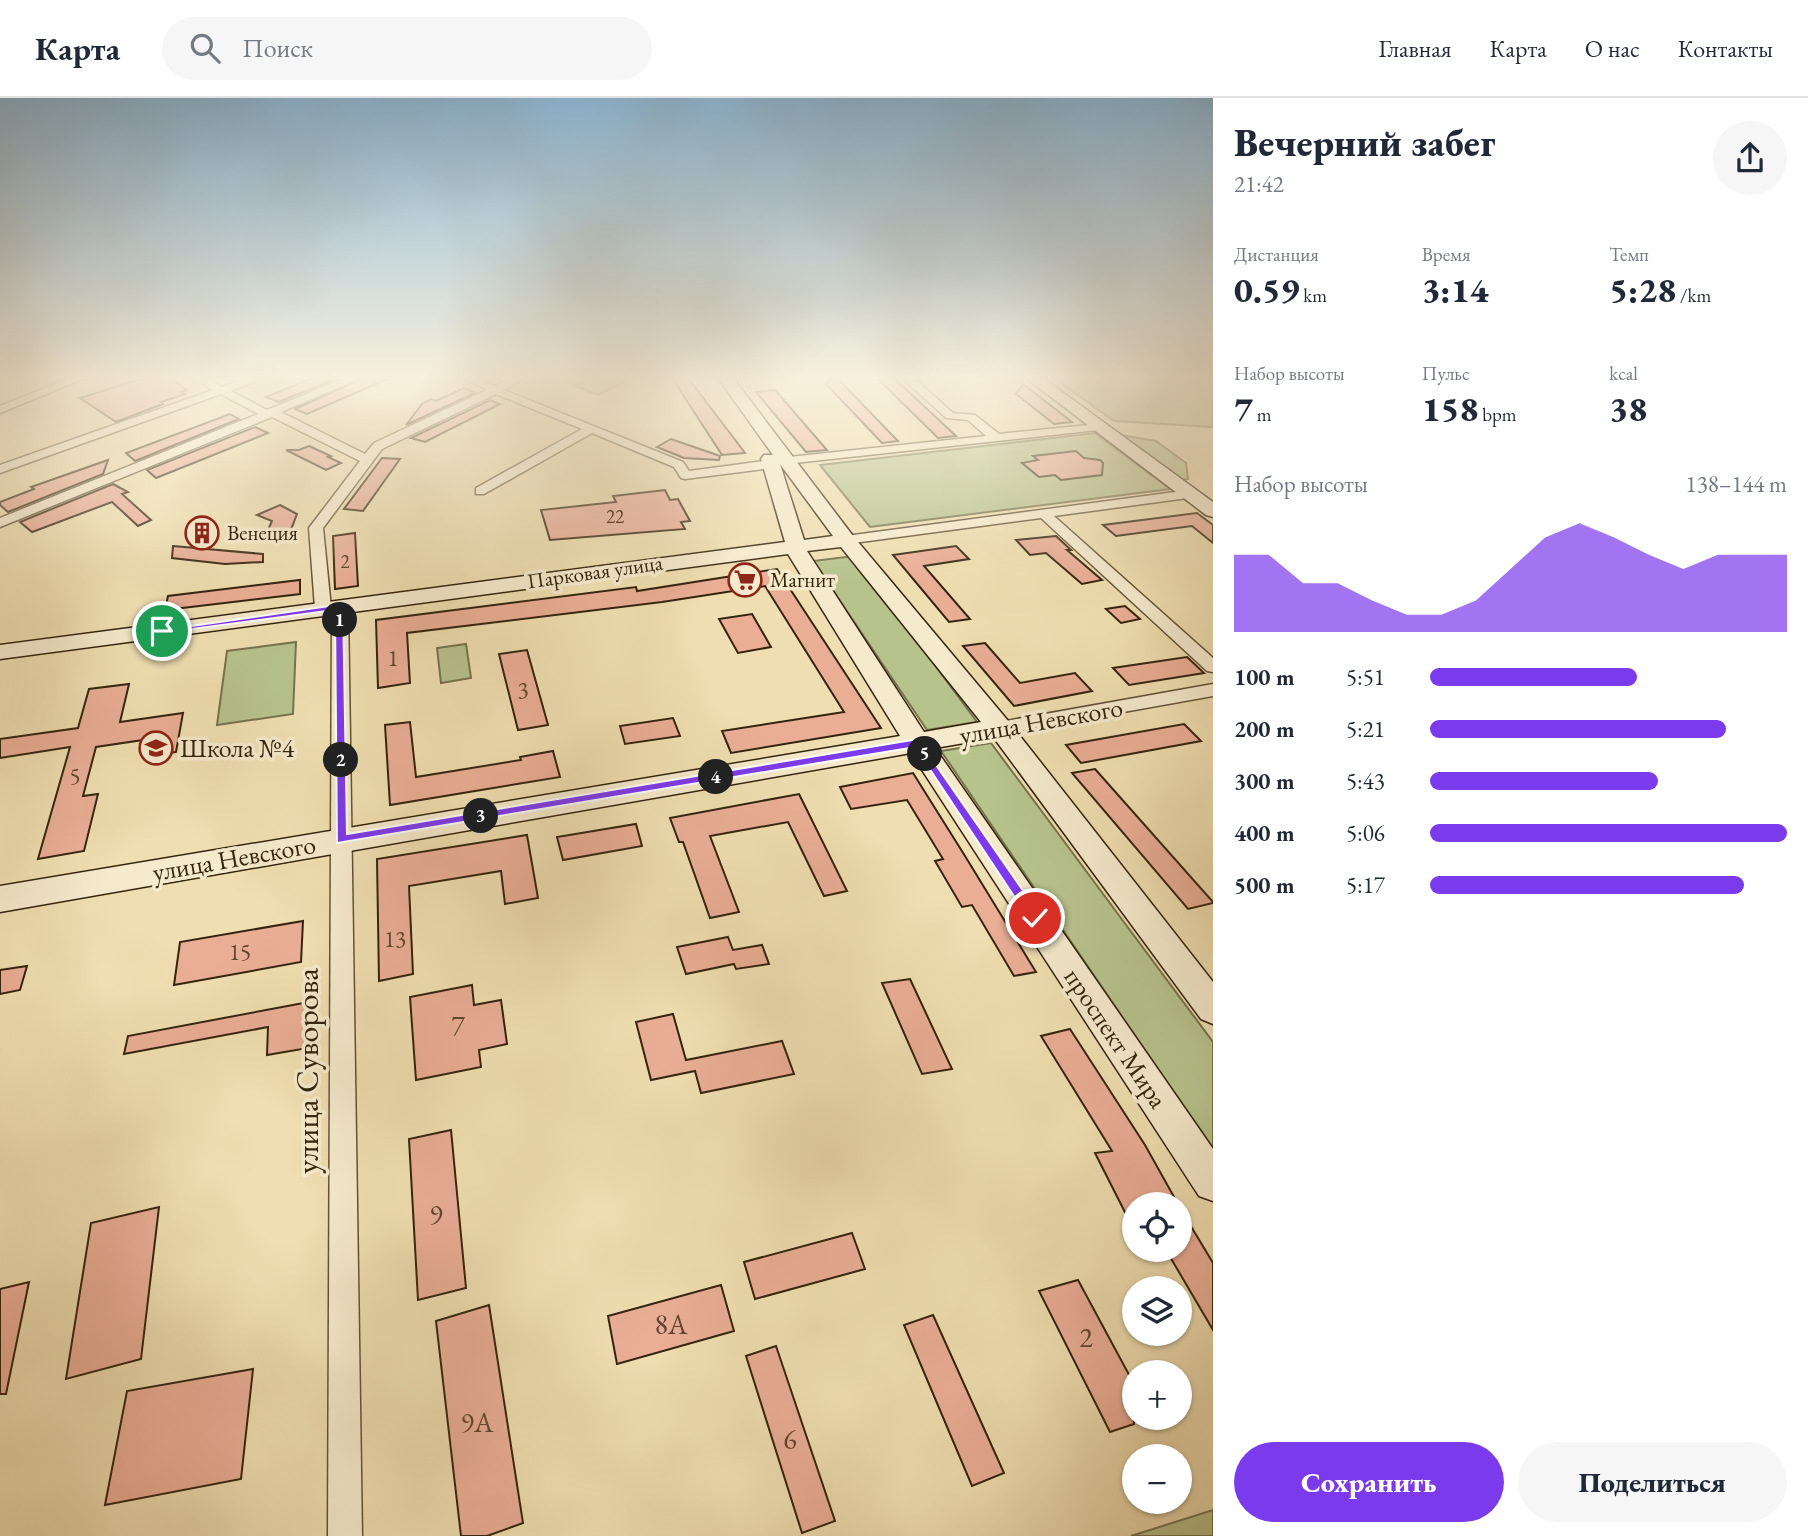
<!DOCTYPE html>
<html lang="ru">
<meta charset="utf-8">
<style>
body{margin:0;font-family:"EB Garamond",serif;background:#f6f6f7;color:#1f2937;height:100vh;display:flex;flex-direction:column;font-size:26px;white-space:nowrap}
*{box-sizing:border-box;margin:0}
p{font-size:23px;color:#747a83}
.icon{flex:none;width:38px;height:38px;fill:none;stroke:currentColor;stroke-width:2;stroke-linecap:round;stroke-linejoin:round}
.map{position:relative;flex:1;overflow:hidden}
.sheet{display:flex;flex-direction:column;background:#fff;width:595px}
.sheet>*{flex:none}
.buttons{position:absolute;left:1122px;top:1094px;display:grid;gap:14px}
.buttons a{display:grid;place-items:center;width:70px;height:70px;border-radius:50%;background:#fff;box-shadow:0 2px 5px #0004;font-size:35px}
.pin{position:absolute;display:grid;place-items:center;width:60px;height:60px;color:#fff;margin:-30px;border:4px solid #fff;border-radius:50%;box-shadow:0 2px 7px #0007}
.km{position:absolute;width:35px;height:35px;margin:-18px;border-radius:50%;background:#222;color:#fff;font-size:19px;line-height:35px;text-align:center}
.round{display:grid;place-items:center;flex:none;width:74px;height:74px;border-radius:37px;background:#f6f6f7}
.headline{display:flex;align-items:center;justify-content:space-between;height:119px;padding:0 21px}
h1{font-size:38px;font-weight:800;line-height:52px}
.stats{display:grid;grid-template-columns:repeat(3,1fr);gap:10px;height:119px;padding:7px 21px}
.stats div{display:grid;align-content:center}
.stats b{font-size:35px;font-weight:800}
.stats small{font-size:19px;font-weight:400}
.stats p{font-size:19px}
.chart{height:196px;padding:14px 21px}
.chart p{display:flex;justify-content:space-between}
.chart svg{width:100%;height:126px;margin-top:7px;fill:#7c3aed;opacity:.7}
.primary-button{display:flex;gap:14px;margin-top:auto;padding:14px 21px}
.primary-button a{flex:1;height:80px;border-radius:42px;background:#7c3aed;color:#fff;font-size:28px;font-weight:800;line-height:80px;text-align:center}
.primary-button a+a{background:#f6f6f7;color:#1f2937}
ul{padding:0 21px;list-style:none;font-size:23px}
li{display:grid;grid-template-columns:112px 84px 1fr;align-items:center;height:52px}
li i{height:18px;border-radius:9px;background:#7c3aed}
header{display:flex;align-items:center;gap:42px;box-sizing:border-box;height:98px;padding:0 35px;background:#fff;border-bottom:2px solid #e0e1e3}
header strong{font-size:33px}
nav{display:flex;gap:38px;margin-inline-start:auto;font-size:24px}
.search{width:490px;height:63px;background:#f6f6f7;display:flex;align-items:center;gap:18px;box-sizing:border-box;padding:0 24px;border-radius:38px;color:#747a83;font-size:26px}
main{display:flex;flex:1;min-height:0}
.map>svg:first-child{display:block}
.green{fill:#b7c28d;stroke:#76734c;stroke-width:2}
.building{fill:#eaae97;stroke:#34240c;stroke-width:2}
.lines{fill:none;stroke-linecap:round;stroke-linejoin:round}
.street-casing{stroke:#635235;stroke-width:3}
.secondary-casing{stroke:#34240c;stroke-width:3}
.street{fill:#f5eacc;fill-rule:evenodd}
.secondary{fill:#f5eacc;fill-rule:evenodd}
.route{fill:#7c3aed;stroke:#fff;stroke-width:2}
.labels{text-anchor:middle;stroke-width:7;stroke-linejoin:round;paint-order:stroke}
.far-number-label{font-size:19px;fill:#62462f}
.far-poi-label{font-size:21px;fill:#34240c;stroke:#f5eacc;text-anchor:start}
.far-street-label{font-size:21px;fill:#34240c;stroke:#f5eacc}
.number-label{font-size:23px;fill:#62462f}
.street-label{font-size:26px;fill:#34240c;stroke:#f5eacc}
.poi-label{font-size:26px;fill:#34240c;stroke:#f5eacc;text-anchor:start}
.near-number-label{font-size:28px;fill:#62462f}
.near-street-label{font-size:32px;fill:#34240c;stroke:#f5eacc}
</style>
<header>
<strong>Карта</strong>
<div class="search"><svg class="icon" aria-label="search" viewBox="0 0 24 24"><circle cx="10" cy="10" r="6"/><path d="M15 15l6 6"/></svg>Поиск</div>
<nav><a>Главная</a><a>Карта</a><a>О нас</a><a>Контакты</a></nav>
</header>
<main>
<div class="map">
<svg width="1213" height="1438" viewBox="0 0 1213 1438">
<rect width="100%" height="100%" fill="#efdeb1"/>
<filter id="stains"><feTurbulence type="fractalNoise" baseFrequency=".00286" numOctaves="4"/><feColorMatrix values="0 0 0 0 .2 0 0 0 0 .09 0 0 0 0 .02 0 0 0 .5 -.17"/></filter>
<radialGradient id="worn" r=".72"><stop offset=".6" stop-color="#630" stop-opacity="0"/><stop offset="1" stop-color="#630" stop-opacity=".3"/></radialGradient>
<!-- green -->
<g class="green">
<path d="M592,280H629L631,281L598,297L575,288Z"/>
<path d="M1054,280H1213V329L1114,323Z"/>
<path d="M1095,335L1170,391L870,429L820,367Z"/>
<path d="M1120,337L1156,343L1186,365L1188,381L1181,382Z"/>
<path d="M854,458L977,624L927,632L813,463Z"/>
<path d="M296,544L293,616L217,627L227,553Z"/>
<path d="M466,546L471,580L441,585L437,550Z"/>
<path d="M991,645L1213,944V1052L941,653Z"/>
<path d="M1213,1412V1438H1131Z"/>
</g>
<!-- building -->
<g class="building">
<path d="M144,280H170L187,292L181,294L185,296L161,304L163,306L116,324L80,300Z"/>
<path d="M312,280H338L279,304L266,299Z"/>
<path d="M363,280H390L307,316L295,311Z"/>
<path d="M672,280H688L745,355L722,357Z"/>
<path d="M832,280H837L898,343L882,345L826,286Z"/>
<path d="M877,280H894L956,338L938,340Z"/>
<path d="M1023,286L1072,324L1054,326L1016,296Z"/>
<path d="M464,290L475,295L406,327L422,306L431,301L436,303Z"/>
<path d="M775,292L827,352L806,354L756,294Z"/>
<path d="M490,302L500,306L425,344L411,340Z"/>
<path d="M230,316L239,321L135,363L126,355Z"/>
<path d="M255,329L268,335L156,380L147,372Z"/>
<path d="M671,341L720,358L719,362L684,360L657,349Z"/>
<path d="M309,348L331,358L328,359L341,365L326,372L286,352H299Z"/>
<path d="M1076,353L1084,360L1100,362L1103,365L1102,377L1061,382L1055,377L1039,379L1022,365L1038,362L1033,358Z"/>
<path d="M382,360L400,361L363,413L344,411Z"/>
<path d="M108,362L103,376L8,414L0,407V404L34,391L31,389Z"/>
<path d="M113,386L128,394L122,396L151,422L138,428L112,404L32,434L20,424Z"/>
<path d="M665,392L670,402L678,401L690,423L681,424L685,431L550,442L541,412L616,404L613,398Z"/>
<path d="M280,407L297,416L290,434H267L272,423L257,417Z"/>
<path d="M1197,415L1213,427V445L1192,428L1116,438L1103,427Z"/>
<path d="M355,435L358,488L335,491L333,438Z"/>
<path d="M1056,438L1071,452H1067L1102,482L1082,486L1046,455L1030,457L1016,442Z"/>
<path d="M173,448L263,456V464L225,466L172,460Z"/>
<path d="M956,448L969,461L924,468L970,521L949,524L893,457Z"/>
<path d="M777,471L881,630L731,655L722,633L844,614L765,488L662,504L407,535L410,585L378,590L376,522L636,489L637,493Z"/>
<path d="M300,482V496L165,512L168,498Z"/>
<path d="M1125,508L1140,521L1121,525L1106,511Z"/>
<path d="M752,516L771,549L738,555L719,521Z"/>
<path d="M985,545L1020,585L1075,575L1092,593L1014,608L963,548Z"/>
<path d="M527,552L548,627L518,632L499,556Z"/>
<path d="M1187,559L1204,575L1129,587L1113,570Z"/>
<path d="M129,586L120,624L183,615L176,654L147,659L150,641L96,649L83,698L98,696L84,753L38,761L70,649L0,660V641L78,630L89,591Z"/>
<path d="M673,620L680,638L625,646L620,628Z"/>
<path d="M410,624L416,679L521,662L520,659L553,653L560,679L390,707L385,627Z"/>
<path d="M1184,626L1201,643L1081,665L1066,647Z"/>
<path d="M1095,671L1213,804V805L1188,811L1072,675Z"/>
<path d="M913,675L965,758L1036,874L1014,878L972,807L962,809L935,763L943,761L907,702L851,711L840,689Z"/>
<path d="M799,696L847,793L824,798L788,724L710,738L739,814L710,820L683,744H679L670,720Z"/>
<path d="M636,726L642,748L563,762L557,739Z"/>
<path d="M527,737L538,800L505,806L501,773L409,788L413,876L379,883L377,761Z"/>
<path d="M303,823L301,864L174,887L180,844Z"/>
<path d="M728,839L733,852L762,847L769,866L736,871L734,866L686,876L677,849Z"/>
<path d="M27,868L20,892L0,896V872Z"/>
<path d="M910,881L952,971L922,976L882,885Z"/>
<path d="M472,887L474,907L501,902L507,946L479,952L481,969L416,982L410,899Z"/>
<path d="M309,904L308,950L267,957L268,929L124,956L128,938Z"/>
<path d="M673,916L686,962L782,943L794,976L701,995L695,973L651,982L636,924Z"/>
<path d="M1070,931L1145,1047L1178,1106H1134V1132L1095,1055L1112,1053L1041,938Z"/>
<path d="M451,1032L466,1190L418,1202L409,1041Z"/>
<path d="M159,1109L141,1261L66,1281L91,1125Z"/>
<path d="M1180,1110L1213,1165V1232L1166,1152H1180Z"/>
<path d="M852,1135L865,1171L755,1201L744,1164Z"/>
<path d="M1078,1182L1134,1286V1326L1110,1334L1039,1193Z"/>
<path d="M29,1184L6,1296H0V1191Z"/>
<path d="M721,1187L734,1233L617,1266L608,1218Z"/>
<path d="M489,1207L523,1425L487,1438H461L436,1223Z"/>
<path d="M933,1217L1004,1375L972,1388L904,1227Z"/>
<path d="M776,1248L835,1423L802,1435L746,1258Z"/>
<path d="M253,1271L241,1381L105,1407L127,1293Z"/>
</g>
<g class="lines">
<defs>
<g id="street">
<path d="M70,280H85L0,315V308Z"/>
<path d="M193,280H207L222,289L246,280H262L231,293L267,312L346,280H361L281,314L365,356L374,345L487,292L462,280H477L495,288L511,280H525L504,292L683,364L689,373L771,362L777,366L771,370L685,381L681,380L674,369L592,335L484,396H476V390L582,331L496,296L382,351L323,430L331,510L323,515L315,510L309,430L360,363L272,319L0,429V420L258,316L221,296L0,375V367L213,292Z"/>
<path d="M902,280H914L953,315L975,317L999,336L1098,326L1104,329L1098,332L785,366V360L789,359L986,338L968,322L946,320Z"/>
<path d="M1190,392L1196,396L1195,399L1054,418L1213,560V574L1207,573L1041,420L846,446L839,442L846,438Z"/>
<path d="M340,503L348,508L362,1438H328L332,508Z"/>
<path d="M1213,586V598L1000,636L991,630L1000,624Z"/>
</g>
<g id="secondary">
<path d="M718,280H733L853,438L1009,624L1213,884V926L1201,921L994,640L935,650L1213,1051V1103L1199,1098L911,655L0,814V788L900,638L788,456L0,561V547L785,444L761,361L764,357H773ZM780,366L833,438L804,442ZM841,449L981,624L924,634L807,453Z"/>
<path d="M1026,280H1043L1213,404V419L1206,417Z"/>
</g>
</defs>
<!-- street casing -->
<use href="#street" class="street-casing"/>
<!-- secondary casing -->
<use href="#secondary" class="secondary-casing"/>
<!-- street -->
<use href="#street" class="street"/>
<!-- secondary -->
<use href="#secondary" class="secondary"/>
</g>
<!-- sky -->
<linearGradient id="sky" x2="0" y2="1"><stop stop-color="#8bb6d5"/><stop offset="0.58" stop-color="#f8f0dc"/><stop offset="1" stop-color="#f8f0dc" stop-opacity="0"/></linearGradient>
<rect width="1213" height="482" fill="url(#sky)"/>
<!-- route -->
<path class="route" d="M343,506L347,736L918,641L1042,820L1040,824H1031L915,649L337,745L335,512L162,535L157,533Z"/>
<!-- icons -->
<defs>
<symbol id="building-ring" viewBox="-11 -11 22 22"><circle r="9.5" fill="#f5eacc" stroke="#8f2418" stroke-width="1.5"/><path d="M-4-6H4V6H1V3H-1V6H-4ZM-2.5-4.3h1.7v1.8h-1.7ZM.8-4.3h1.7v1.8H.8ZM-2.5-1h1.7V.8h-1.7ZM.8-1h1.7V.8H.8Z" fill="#8f2418"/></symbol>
<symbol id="supermarket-ring" viewBox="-11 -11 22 22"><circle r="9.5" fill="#f5eacc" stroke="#8f2418" stroke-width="1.5"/><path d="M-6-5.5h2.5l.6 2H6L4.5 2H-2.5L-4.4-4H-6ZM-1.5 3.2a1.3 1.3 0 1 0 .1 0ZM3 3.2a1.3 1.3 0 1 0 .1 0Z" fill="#8f2418"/></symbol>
<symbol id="school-ring" viewBox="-11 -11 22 22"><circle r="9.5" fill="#f5eacc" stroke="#8f2418" stroke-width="1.5"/><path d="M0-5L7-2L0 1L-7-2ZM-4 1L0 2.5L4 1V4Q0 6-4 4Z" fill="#8f2418"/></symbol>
</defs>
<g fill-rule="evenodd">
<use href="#building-ring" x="183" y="416" width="38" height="38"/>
<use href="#supermarket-ring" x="726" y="463" width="38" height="38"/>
<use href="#school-ring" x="137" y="631" width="38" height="38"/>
</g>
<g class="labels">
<!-- far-number labels -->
<g class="far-number-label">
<text x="615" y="425">22</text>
<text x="345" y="470">2</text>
</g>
<!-- far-poi labels -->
<g class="far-poi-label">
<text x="227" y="442">Венеция</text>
<text x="770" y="489">Магнит</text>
</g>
<!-- far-street labels -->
<g class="far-street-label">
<text transform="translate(595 474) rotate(-8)" y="7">Парковая улица</text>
</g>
<!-- number labels -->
<g class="number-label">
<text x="393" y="568">1</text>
<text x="523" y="600">3</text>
<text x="75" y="686">5</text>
<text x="395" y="849">13</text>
<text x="240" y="862">15</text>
</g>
<!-- street labels -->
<g class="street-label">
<text transform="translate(1041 623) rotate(-10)" y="9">улица Невского</text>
<text transform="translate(234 760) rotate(-10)" y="9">улица Невского</text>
<text transform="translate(1116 940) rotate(56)" y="9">проспект Мира</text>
</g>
<!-- poi labels -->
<g class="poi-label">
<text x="180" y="659">Школа №4</text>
</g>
<!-- near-number labels -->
<g class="near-number-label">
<text x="458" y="937">7</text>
<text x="436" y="1126">9</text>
<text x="671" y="1236">8А</text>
<text x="1086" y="1249">2</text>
<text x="477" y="1334">9А</text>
<text x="790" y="1351">6</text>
</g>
<!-- near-street labels -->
<g class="near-street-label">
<text transform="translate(307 973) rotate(-90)" y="11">улица Суворова</text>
</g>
</g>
<rect width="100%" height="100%" filter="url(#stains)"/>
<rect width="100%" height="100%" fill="url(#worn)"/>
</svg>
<div class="buttons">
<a><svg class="icon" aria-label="locate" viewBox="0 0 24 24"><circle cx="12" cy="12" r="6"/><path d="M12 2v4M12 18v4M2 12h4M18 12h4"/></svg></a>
<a><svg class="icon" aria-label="layers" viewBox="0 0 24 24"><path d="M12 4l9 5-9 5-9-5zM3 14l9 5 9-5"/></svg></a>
<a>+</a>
<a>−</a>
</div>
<div class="pin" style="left:162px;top:533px;background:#1e9e55"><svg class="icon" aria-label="arrive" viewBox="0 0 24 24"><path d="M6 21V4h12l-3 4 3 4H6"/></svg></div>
<div class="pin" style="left:1035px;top:820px;background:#d93025"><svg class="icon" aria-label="check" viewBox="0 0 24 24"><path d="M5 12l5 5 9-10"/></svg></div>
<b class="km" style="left:340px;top:522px">1</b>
<b class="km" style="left:341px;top:662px">2</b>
<b class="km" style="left:481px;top:718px">3</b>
<b class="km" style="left:716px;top:679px">4</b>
<b class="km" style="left:925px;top:656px">5</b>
</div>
<section class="sheet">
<div class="headline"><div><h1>Вечерний забег</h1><p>21:42</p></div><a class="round"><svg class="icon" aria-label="share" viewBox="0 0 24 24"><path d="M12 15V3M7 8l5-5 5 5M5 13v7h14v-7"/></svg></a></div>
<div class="stats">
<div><p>Дистанция</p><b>0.59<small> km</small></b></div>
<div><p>Время</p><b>3:14</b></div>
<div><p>Темп</p><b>5:28<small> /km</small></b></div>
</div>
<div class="stats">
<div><p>Набор высоты</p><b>7<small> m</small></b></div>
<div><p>Пульс</p><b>158<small> bpm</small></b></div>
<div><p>kcal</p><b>38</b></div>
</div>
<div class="chart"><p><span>Набор высоты</span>138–144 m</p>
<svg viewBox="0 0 160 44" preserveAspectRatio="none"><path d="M0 44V17L10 17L20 27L30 27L40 33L50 38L60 38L70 33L80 22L90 11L100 6L110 11L120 17L130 22L140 17L150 17L160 17V44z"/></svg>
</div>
<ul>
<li><b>100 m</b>5:51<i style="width:58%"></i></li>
<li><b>200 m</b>5:21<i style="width:83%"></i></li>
<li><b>300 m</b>5:43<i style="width:64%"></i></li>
<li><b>400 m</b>5:06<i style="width:100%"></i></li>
<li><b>500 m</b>5:17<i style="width:88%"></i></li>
</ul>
<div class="primary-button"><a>Сохранить</a><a>Поделиться</a></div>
</section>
</main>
